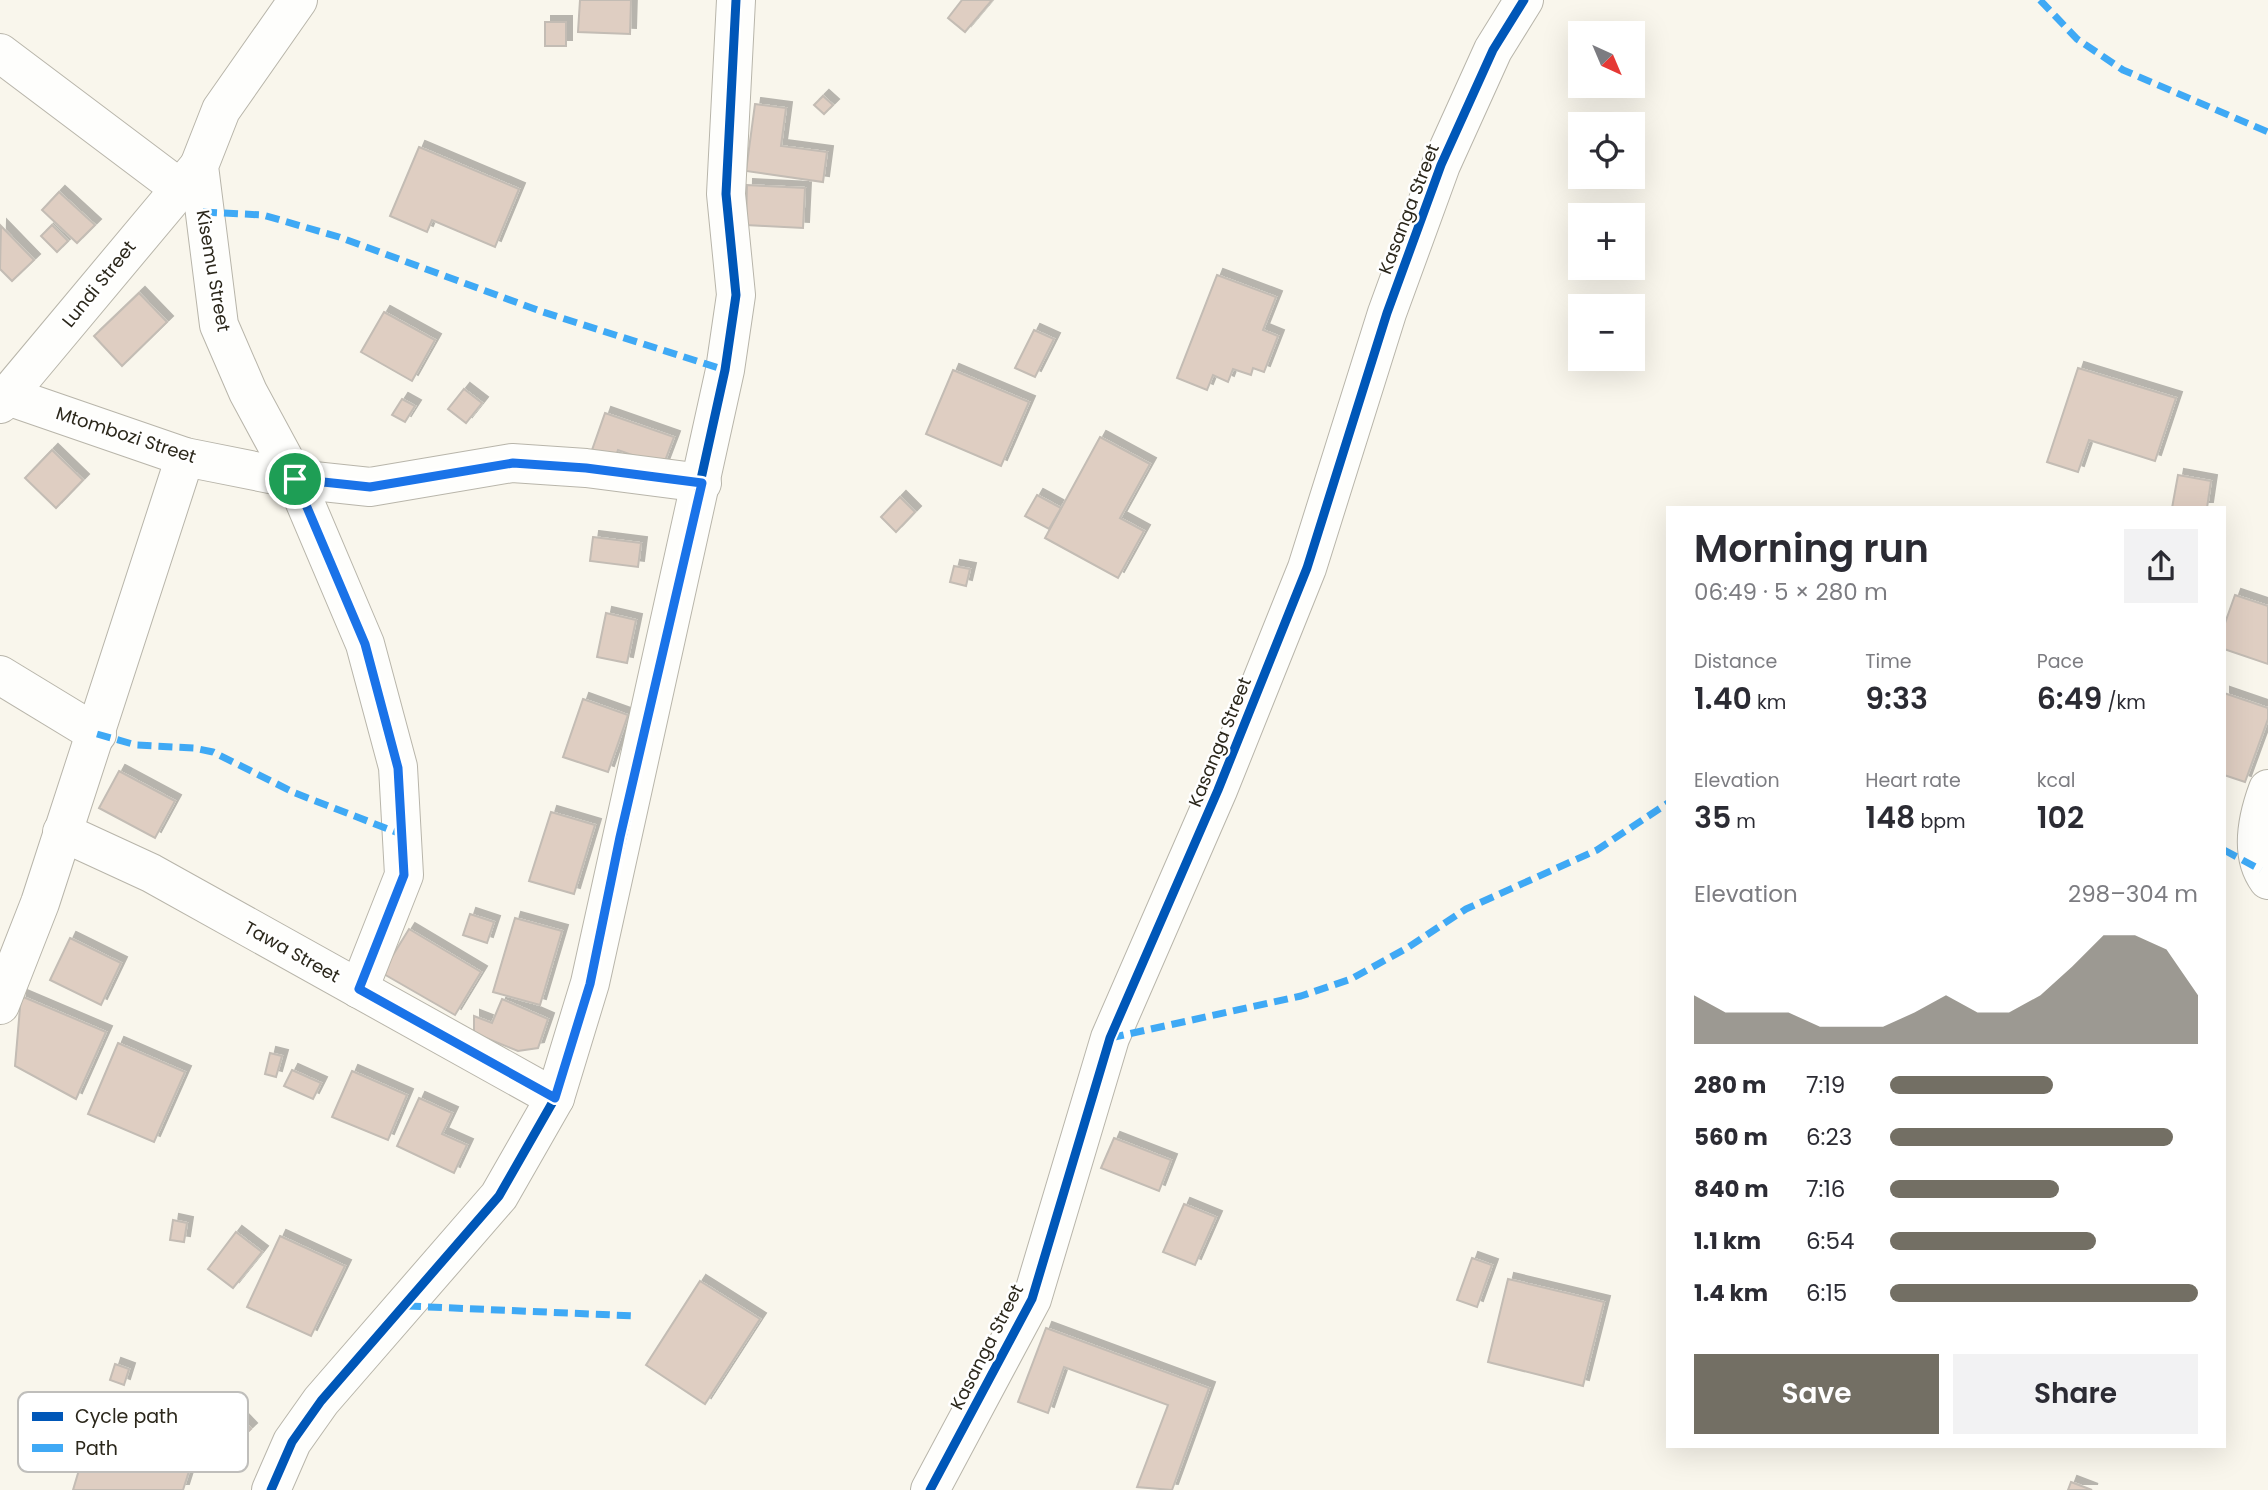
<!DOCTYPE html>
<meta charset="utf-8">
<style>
body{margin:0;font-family:Poppins,sans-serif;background:#f2f2f3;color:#2b2b33;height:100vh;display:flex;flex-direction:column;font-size:26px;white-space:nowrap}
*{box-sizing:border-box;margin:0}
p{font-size:23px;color:#7c7c81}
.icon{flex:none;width:38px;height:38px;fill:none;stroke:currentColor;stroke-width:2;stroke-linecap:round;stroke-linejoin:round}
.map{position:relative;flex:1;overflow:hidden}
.drawer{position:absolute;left:1666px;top:506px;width:560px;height:942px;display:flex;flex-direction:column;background:#fff;border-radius:0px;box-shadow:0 7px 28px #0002}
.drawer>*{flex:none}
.needle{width:46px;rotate:136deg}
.controls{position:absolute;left:1568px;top:21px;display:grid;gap:14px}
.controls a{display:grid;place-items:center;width:77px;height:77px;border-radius:0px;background:#fff;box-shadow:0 7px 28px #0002;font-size:35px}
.pin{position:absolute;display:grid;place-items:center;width:60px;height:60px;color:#fff;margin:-30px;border:4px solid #fff;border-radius:50%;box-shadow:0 2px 7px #0007}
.round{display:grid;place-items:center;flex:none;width:74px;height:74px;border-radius:0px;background:#f2f2f3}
.overview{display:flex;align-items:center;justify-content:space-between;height:119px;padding:0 28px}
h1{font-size:38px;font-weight:600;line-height:52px}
.metrics{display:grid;grid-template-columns:repeat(3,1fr);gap:10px;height:119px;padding:7px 28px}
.metrics div{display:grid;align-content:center}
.metrics b{font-size:30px;font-weight:600}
.metrics small{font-size:19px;font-weight:400}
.metrics p{font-size:19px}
.chart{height:196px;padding:14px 28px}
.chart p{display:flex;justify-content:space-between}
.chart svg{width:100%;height:126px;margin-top:7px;fill:#736f64;opacity:.7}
.action{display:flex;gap:14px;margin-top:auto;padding:14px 28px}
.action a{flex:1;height:80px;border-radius:0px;background:#736f64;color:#fff;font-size:28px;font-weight:600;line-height:80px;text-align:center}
.action a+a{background:#f2f2f3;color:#2b2b33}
ul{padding:0 28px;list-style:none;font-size:23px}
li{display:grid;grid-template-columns:112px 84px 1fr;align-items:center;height:52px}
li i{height:18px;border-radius:9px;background:#736f64}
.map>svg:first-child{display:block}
.building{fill:#dfcec2;stroke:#c3bcb4;stroke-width:2;filter:url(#shadow)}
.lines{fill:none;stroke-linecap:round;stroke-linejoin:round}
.minor-casing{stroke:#b8b5aa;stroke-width:40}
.minor{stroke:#fefefc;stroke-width:38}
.quiet{stroke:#3fa9f5;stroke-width:7;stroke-dasharray:14 7;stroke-linecap:butt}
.cycleway-casing{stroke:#fff;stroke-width:13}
.cycleway{stroke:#0057b8;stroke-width:9}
.route-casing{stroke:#fff;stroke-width:14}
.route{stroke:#1a73e8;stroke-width:9}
.labels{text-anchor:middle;stroke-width:5;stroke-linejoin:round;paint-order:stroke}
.street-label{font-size:18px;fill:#2b271b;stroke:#fff}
.key{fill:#fff;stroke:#bfbebb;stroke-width:2}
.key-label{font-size:19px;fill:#2b271b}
</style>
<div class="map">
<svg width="2268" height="1490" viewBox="0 0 2268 1490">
<defs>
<filter id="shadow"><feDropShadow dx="6" dy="-6" stdDeviation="0" flood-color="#0004"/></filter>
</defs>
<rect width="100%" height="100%" fill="#f9f6ec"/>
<!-- building -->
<g class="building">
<path d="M580,0H631L630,34L578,32Z"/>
<path d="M962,0H992L965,32L948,18Z"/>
<rect x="545" y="22" width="21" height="24"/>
<path d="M823,96L833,105L824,114L814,105Z"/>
<path d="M755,104L786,108L781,146L827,152L823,182L746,171Z"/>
<path d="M419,147L519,189L495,247L432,220L427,232L390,216Z"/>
<path d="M747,185L805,188L803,228L746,225Z"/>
<path d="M59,192L95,225L77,243L42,210Z"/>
<path d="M52,225L68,241L57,252L41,236Z"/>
<path d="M1,226L34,260L12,281L0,269Z"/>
<path d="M1217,275L1276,297L1263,330L1278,336L1264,372L1253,368L1251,375L1233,369L1228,382L1213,375L1207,390L1177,378Z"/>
<path d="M139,293L167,322L122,366L94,336Z"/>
<path d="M384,312L435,340L412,381L361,352Z"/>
<path d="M1034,330L1054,339L1035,377L1015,368Z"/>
<path d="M2078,368L2176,398L2155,461L2089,440L2078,472L2047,462Z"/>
<path d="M953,370L1029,402L1001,466L926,434Z"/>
<path d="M464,389L482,403L466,423L448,409Z"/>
<path d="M402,399L415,406L405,422L392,415Z"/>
<path d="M605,413L674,437L663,466L618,450L614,461L591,453Z"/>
<path d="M1100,437L1150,464L1120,518L1144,531L1118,578L1045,538Z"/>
<path d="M52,450L83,480L56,508L25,478Z"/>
<path d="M2178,475L2211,481L2207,508H2172Z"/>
<path d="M1037,495L1061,508L1049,529L1025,516Z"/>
<path d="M900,497L915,512L896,532L881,517Z"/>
<path d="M593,537L641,543L638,567L590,561Z"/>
<path d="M954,566L970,569L966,586L950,582Z"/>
<path d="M2235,595L2268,606V664L2224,649V626Z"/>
<path d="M606,613L636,620L627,663L597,657Z"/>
<path d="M2224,693L2268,708V719L2245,782L2224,775Z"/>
<path d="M583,699L628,715L608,772L563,757Z"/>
<path d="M119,771L175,801L155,838L99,808Z"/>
<path d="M551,812L595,825L574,894L529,881Z"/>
<path d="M470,914L494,922L487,943L463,935Z"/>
<path d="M515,918L562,931L540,1005L493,992Z"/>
<path d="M409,929L481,972L455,1015L382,973Z"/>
<path d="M70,938L121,963L101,1005L50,980Z"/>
<path d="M21,996L106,1032L76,1099L15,1066Z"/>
<path d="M502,999L548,1019L538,1048L518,1051L474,1033V1016L492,1023Z"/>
<path d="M118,1043L185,1072L154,1142L88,1114Z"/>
<path d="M270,1053L282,1056L276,1077L265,1074Z"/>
<path d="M292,1070L321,1083L313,1099L284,1086Z"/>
<path d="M352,1071L407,1095L388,1140L332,1117Z"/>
<path d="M419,1098L452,1113L442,1134L467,1145L454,1173L397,1146Z"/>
<path d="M1114,1138L1171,1160L1159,1191L1101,1168Z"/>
<path d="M1184,1204L1216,1217L1195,1265L1163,1252Z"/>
<path d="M173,1220L187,1223L184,1242L170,1240Z"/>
<path d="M236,1232L262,1252L233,1288L208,1269Z"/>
<path d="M280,1236L345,1266L311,1336L247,1307Z"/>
<path d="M1472,1258L1492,1265L1477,1307L1457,1300Z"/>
<path d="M1508,1279L1604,1302L1583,1386L1488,1362Z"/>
<path d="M700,1281L760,1319L705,1404L646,1365Z"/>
<path d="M1046,1328L1209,1388L1172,1490L1137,1487L1168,1405L1064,1367L1048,1413L1018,1402Z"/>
<path d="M115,1364L129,1369L124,1385L110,1380Z"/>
<path d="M231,1408L251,1429L237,1442L218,1422Z"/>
<path d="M90,1433L132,1445L130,1451L190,1468L183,1490H73Z"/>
<path d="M2071,1482L2092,1490H2068Z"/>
</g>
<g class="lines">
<defs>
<g id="minor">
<path d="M298,0L221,110L199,166L219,325L248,392L295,479L365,644L398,767L404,875L359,989"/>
<path d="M0,53L178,187"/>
<path d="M8,396L185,457L295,479L370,487L512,463L586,468L702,483"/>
<path d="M0,404L199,166"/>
<path d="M0,675L97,734"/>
<path d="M2268,789C2258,816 2249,854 2268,880"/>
<path d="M62,832L151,873L555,1098"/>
<path d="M0,1005L40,903L185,457"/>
<path d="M271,1490L292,1442L321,1401L499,1196L555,1098L590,983L725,370L736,295L726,194L736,0"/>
<path d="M930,1490L1032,1299L1110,1038L1218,790L1307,568L1387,313L1441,165L1493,50L1524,0"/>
</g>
</defs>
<!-- minor casing -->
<use href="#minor" class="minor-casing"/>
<!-- minor -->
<use href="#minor" class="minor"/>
<!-- quiet -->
<g class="quiet">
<path d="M2040,0L2077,39L2123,70L2268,132"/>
<path d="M203,212L263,215L339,237L540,311L725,370"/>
<path d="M97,734L136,745L194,748L213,752L295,793L401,834"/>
<path d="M2224,850L2261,870"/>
<path d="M1110,1038L1301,996L1351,979L1407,948L1466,909L1597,850L1668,803"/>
<path d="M407,1306L636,1316"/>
</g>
<defs>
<g id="cycleway">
<path d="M271,1490L292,1442L321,1401L499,1196L555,1098L590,983L725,370L736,295L726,194L736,0"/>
<path d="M930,1490L1032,1299L1110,1038L1218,790L1307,568L1387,313L1441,165L1493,50L1524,0"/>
</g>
</defs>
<!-- cycleway casing -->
<use href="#cycleway" class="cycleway-casing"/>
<!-- cycleway -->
<use href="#cycleway" class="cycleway"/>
</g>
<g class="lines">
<defs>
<path id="route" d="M513,463L586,468L702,483L620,837L590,984L555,1098L359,989L404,875L398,768L365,644L295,479L370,487Z"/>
</defs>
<!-- route casing -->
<use href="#route" class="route-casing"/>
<!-- route -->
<use href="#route" class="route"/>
</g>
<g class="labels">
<!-- street labels -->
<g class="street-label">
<text transform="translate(1409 209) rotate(-69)" y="6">Kasanga Street</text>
<text transform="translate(213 271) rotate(80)" y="6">Kisemu Street</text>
<text transform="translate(99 284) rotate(-51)" y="6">Lundi Street</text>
<text transform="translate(126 435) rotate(18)" y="6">Mtombozi Street</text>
<text transform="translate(1220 742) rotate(-68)" y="6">Kasanga Street</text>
<text transform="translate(292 952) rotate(29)" y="6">Tawa Street</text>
<text transform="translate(987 1347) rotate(-63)" y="6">Kasanga Street</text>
</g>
</g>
<!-- legend -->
<rect x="18" y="1392" width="230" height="80" rx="10" class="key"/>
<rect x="32" y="1412" width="31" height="9" fill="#0057b8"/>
<rect x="32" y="1444" width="31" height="8" fill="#3fa9f5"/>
<g class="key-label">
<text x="75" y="1423">Cycle path</text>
<text x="75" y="1455">Path</text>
</g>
</svg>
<div class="controls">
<a><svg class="needle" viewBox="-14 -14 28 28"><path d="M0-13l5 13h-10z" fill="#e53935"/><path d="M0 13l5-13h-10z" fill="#7c7c81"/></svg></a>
<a><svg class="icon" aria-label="locate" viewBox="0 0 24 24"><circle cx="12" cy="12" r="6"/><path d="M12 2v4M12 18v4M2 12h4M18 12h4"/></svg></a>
<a>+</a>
<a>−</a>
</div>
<div class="pin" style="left:295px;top:479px;background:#1e9e55"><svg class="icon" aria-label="arrive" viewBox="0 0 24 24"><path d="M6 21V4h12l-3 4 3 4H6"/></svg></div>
<section class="drawer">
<div class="overview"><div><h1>Morning run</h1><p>06:49 · 5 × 280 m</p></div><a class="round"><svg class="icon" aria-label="share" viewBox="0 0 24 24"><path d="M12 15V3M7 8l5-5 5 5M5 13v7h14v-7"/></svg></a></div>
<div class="metrics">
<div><p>Distance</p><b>1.40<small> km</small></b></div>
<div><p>Time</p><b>9:33</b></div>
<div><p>Pace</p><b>6:49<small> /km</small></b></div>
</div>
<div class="metrics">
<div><p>Elevation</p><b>35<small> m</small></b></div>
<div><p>Heart rate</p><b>148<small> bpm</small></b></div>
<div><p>kcal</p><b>102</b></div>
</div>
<div class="chart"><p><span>Elevation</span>298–304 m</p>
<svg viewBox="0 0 160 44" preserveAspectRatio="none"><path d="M0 44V27L10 33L20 33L30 33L40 38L50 38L60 38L70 33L80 27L90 33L100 33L110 27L120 17L130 6L140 6L150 11L160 27V44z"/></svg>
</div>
<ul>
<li><b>280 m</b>7:19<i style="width:53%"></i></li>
<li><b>560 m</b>6:23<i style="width:92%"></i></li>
<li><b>840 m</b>7:16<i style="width:55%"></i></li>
<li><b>1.1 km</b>6:54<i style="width:67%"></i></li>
<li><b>1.4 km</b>6:15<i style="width:100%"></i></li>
</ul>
<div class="action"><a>Save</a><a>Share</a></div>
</section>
</div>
